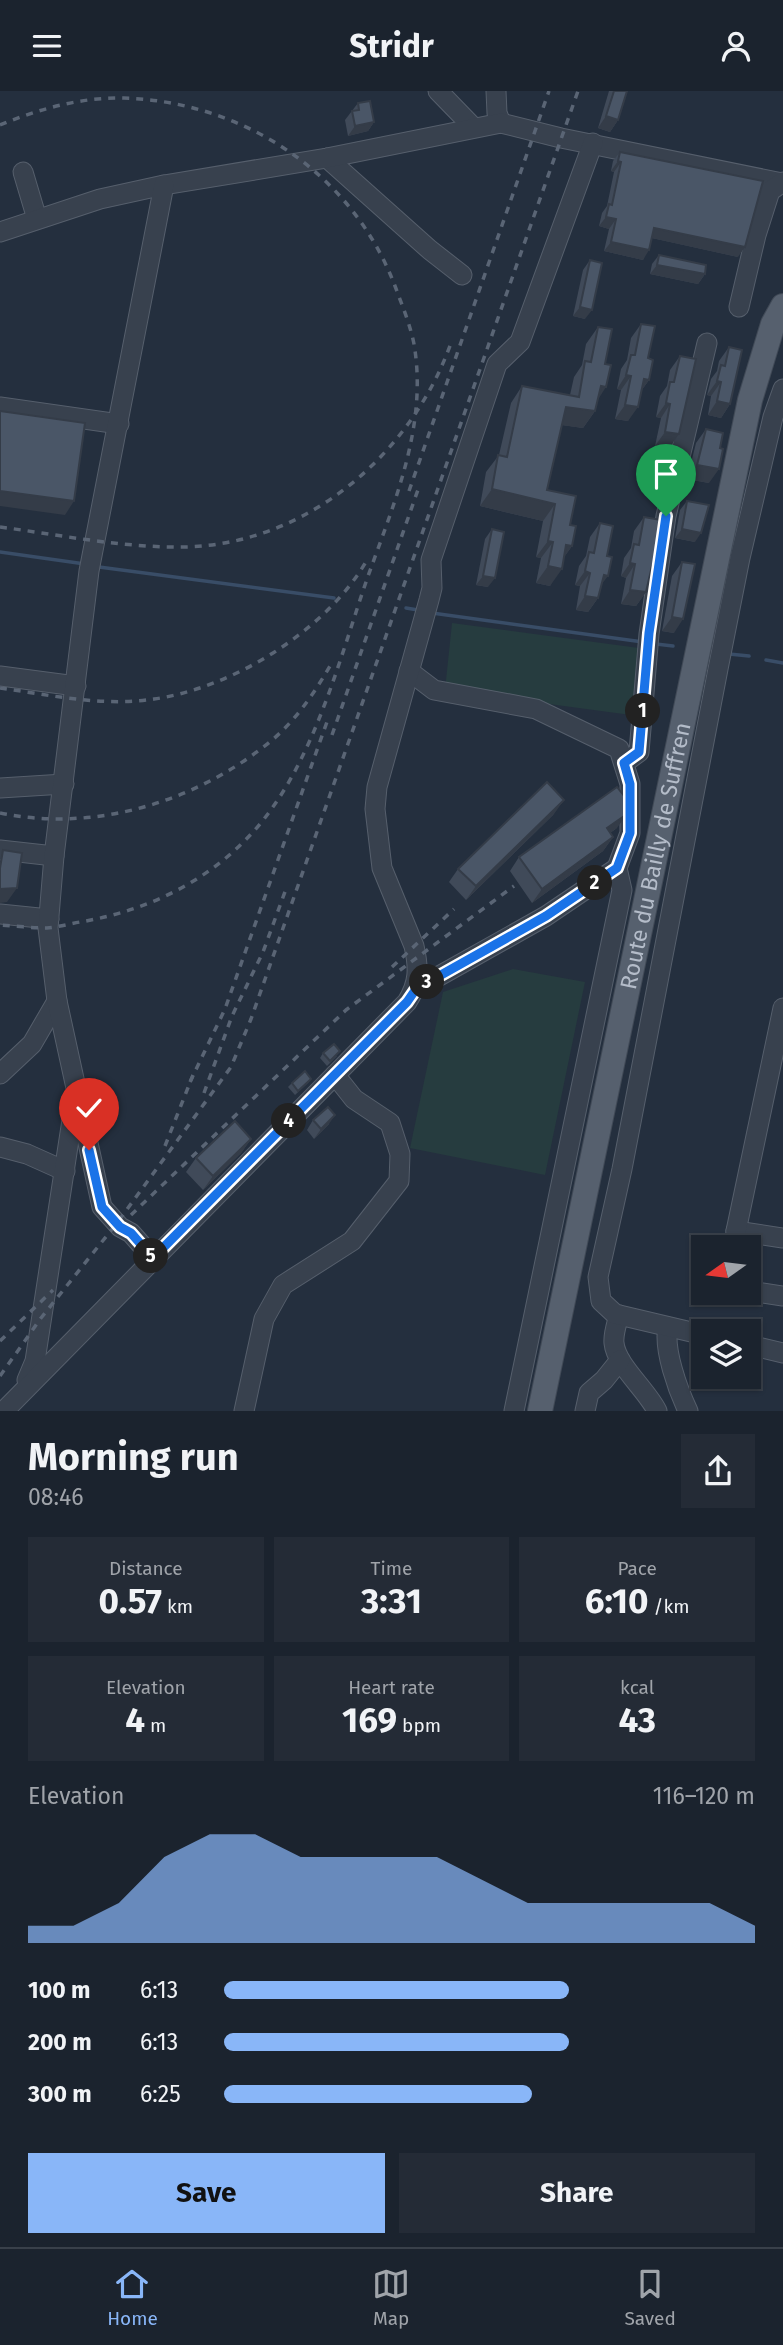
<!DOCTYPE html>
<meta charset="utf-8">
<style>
body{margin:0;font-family:"Fira Sans",sans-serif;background:#242b36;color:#f1f3f6;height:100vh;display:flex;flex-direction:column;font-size:26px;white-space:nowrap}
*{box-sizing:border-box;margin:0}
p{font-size:23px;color:#a0a4aa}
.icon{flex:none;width:38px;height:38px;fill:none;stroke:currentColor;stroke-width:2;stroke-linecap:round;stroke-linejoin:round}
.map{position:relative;height:1320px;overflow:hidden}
.sheet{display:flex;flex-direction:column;background:#1b232e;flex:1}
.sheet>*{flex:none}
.needle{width:46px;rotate:256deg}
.buttons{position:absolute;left:691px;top:1144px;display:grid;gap:14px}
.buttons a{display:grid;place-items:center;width:70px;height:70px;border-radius:0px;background:#1b232e;box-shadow:0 2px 5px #0004,0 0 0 2px #39404a;font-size:35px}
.pin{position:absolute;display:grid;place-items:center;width:60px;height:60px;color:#fff;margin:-72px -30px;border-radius:50% 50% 50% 0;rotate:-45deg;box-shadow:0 0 7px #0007}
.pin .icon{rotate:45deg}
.km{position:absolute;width:35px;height:35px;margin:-18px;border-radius:50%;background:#222;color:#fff;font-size:19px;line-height:35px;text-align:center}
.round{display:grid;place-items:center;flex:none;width:74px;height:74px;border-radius:0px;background:#242b36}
.summary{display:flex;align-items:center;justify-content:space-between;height:119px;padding:0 28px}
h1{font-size:38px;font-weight:700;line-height:52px}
.stats{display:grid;grid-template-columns:repeat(3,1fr);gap:10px;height:119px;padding:7px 28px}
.stats div{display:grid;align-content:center;border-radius:0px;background:#242b36;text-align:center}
.stats b{font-size:35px;font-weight:700}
.stats small{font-size:19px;font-weight:400}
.stats p{font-size:19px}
.chart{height:196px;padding:14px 28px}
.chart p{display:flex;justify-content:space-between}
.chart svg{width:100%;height:126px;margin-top:7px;fill:#89b6f8;opacity:.7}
.primary-button{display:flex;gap:14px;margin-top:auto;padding:14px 28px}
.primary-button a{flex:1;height:80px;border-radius:0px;background:#89b6f8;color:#111;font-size:28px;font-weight:700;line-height:80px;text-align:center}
.primary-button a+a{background:#242b36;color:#f1f3f6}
ul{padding:0 28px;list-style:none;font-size:23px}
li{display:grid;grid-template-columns:112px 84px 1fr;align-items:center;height:52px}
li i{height:18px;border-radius:9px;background:#89b6f8}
header{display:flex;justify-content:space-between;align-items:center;height:91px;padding:0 28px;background:#1b232e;font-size:32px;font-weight:700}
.dock{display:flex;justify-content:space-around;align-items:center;height:98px;border-top:2px solid #39404a;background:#1b232e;font-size:19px;color:#a0a4aa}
.dock a{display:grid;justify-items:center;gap:4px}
.dock .current{color:#89b6f8}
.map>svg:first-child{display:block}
.garden{fill:#263c3f}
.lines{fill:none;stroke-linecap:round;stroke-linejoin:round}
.stream{stroke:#394d67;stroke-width:3.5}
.minor-casing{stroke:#565f6c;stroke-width:21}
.major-casing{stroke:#414a57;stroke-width:26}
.minor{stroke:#38414e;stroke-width:19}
.major{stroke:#56606e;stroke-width:24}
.rail{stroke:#5a6575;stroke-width:3.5;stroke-dasharray:7 7;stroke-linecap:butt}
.wall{fill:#404a59}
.shaded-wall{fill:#343c48}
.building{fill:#4a5667;stroke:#343c48;stroke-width:2}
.route-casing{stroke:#fff;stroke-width:14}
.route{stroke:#1a73e8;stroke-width:9}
.labels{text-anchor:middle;stroke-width:6;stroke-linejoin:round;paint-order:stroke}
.street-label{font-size:23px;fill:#b4bcc9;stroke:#1d2633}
</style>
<header><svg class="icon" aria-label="menu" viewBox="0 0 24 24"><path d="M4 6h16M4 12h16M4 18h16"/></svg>Stridr<svg class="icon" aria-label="person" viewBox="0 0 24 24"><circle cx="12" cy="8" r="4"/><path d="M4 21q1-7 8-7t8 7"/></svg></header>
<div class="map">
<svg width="783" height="1320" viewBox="0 0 783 1320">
<rect width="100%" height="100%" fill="#242f3e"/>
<!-- garden -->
<g class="garden">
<path d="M452,532L639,557L631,624L445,599Z"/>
<path d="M513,878L585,891L545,1084L410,1057L443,901Z"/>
</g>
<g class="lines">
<!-- stream -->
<g class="stream">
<path d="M0,461L85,473"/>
<path d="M99,476L334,507"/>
<path d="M406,517L418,519"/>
<path d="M432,522L643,551"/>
<path d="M656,553L673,555"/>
<path d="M729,563L749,565"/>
<path d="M766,569L783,572"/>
</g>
<defs>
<g id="minor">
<path d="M438,0L473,36"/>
<path d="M496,0L497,22L501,32"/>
<path d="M327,67L430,159L462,184"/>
<path d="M23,81L37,128"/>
<path d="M0,141L100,108L164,94L327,67L501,32L561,47L782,92"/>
<path d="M739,216L756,144L770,100L783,91"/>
<path d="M0,316L119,333"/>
<path d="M409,580L434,599L536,618L619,658L630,693V742L617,777L546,825L416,898"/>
<path d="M0,585L76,595"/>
<path d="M624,672L639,661L649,543L666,425L707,252"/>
<path d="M0,697L64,693"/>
<path d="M0,759L54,765"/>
<path d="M0,823L49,828"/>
<path d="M0,983L32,953L57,910"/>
<path d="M0,1056L27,1063L65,1080"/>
<path d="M736,1140L783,1147"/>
<path d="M735,1157L736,1140L783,917"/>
<path d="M153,1167L131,1142L120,1136L102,1116L57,910L48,837L54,765L89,480L164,94"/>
<path d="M749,1200L783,1205"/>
<path d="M619,1224C617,1232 613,1243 614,1252C616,1274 647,1299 657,1320"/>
<path d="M668,1236C663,1258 678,1299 688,1320"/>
<path d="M704,1244L615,1223L601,1210L598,1186L622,1078L718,578L740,467L773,326L783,298"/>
<path d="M749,1254L783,1262"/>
<path d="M27,1289L35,1270L74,1016"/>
<path d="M4,1320L407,911C419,892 419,877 414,855L382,777L375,718L377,696L429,509L432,497L431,469L497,273L520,251L593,52"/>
<path d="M244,1320L264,1228L283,1194L352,1150L399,1090L400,1063L390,1032L354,1008L335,984"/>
<path d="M514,1320L622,799L617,777"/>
<path d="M585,1320L589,1302L604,1289L620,1269"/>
</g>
<g id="major">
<path id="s1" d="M540,1320L750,309L773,233L783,215"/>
</g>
</defs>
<!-- minor casing -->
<use href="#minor" class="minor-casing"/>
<!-- major casing -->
<use href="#major" class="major-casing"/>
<!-- minor -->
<use href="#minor" class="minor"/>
<!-- major -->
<use href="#major" class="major"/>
<!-- rail -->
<g class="rail">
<path d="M0,34C39,18 81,6 124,7C244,11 352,82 395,195C402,214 410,233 414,253C428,335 394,412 367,488C340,567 316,662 264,728C218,786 152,819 80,831C69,833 58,836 47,837C32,837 15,835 0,834"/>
<path d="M409,400L549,0"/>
<path d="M0,436C61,444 123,457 185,456C307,453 411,364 451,252"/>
<path d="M0,597C50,604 104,616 154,608C233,597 327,539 367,469"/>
<path d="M332,644L420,393"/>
<path d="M0,722C91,741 189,713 262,657C291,636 312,606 330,575"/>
<path d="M392,876L454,818"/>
<path d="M190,991L225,918L328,628"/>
<path d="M204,1002L232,925L263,861L286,798"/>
<path d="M165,1055L193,984"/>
<path d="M131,1124L346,919L514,795"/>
<path d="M0,1250L53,1199"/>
<path d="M0,1285L41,1227L117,1132L231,976L251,928L578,0"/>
</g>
</g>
<!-- wall -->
<g class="wall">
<path d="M609,0H627L618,29L610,41L598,37Z"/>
<path d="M358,12L374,31L368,40L348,45L345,29Z"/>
<path d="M620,61L738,166L652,147L643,169L604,160L609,138L599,135L602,122L607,115L614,81L611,80L613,70Z"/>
<path d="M659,164L705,183L698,193L650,183L652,173Z"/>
<path d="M590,169L585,228L573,225L583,179Z"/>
<path d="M641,233L648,267L649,289L641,300L628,330L615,328L621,299L617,298L621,278L627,269L631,247Z"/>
<path d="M598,236V308L595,320L583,337L562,334L547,399L570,434L572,455L564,466L550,495L536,492L541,467L536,466L543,430L480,415L486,381L499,364L511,312L522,295L570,304L574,286L582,274L586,253Z"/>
<path d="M729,256L730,313L721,327L708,324L711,305L707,304L711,288L717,280L719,270Z"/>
<path d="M680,265L669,357L655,355L661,327L656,326L660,305L667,295L670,279Z"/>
<path d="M706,338L709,392L687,388L696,352Z"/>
<path d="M687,410L695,451L675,447L680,419Z"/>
<path d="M644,426L650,481L646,501L636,515L621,513L626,487L621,485L624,467L631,457L634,440Z"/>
<path d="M600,432L601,494L598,507L588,521L576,519L580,495L575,494L579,475L586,465L590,446Z"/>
<path d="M492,438L488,496L476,494L485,448Z"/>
<path d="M682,471L674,542L662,540L672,485Z"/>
<path d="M554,723L466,809L449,791L458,778Z"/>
<path d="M617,737L610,742L613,746L603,760L532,812L510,780L519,766Z"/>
<path d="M323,962L337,965L327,975L320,967Z"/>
<path d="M311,988L308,992L295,1004L288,996L292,992Z"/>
<path d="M313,1029L329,1033L314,1048L307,1039Z"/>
<path d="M251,1048L241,1062L203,1099L186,1081L196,1067Z"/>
</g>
<!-- shaded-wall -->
<g class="shaded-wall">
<path d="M606,25L618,29L610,41L598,37Z"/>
<path d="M374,31L368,40L348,45L355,35Z"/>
<path d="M618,70L621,71L614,81L611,80Z"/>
<path d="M606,126L616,128L609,138L599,135Z"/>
<path d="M654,137L745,156L738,166L647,146Z"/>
<path d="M611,151L649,159L643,169L604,160Z"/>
<path d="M657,174L705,183L698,193L650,183Z"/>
<path d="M580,216L592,219L585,228L573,225Z"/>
<path d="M626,284L631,285L621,299L617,298Z"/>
<path d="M644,288L649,289L639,303Z"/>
<path d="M717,290L721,291L711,305L707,304Z"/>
<path d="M601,295L606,296L595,313Z"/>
<path d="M717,310L730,313L721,327L708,324Z"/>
<path d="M666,312L670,313L661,327L656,326Z"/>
<path d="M625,314L638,316L628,330L615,328Z"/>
<path d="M566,316L595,320L583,337L554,333Z"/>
<path d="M665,341L679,343L669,357L655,355Z"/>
<path d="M697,374L719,378L709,392L687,388Z"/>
<path d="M492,398L555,413L543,430L480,415Z"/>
<path d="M0,400L74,410L65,424L0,415Z"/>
<path d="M682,438L701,442L695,451L675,447Z"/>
<path d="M548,450L553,451L541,467L536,466Z"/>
<path d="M566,454L572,455L560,472Z"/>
<path d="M630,472L635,473L626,487L621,485Z"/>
<path d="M548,475L562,478L550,495L536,492Z"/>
<path d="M585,480L590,482L580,495L575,494Z"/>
<path d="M604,484L608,485L598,498Z"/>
<path d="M483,485L495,487L488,496L476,494Z"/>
<path d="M630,499L646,501L636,515L621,513Z"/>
<path d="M585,505L598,507L588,521L576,519Z"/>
<path d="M672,526L683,528L674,542L662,540Z"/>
<path d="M564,709L554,723L466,809L476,795Z"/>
<path d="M627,723L617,737L597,751L607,737Z"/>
<path d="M613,746L603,760L532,812L542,798Z"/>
<path d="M17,797L7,811L0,812V798Z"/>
<path d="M335,1024L329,1033L314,1048L321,1038Z"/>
<path d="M251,1048L241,1062L203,1099L213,1085Z"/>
</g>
<!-- building -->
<g class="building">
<path d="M614,0H627L618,29L606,25Z"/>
<path d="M370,10L374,31L355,35L352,20L359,19L358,12Z"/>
<path d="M620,61L763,90L745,156L654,137L649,159L611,151L616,128L606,126L609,113L612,114L621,71L618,70Z"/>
<path d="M659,164L706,174L705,183L657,174Z"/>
<path d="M590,169L602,172L592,219L580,216Z"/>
<path d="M641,233L655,235L648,267L653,269L649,289L644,288L638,316L625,314L631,285L626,284L631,264H635Z"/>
<path d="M598,236L612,238L605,273L611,274L606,296L601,295L595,320L566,316L547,399L576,405L570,434L576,435L572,455L566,454L562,478L548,475L553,451L548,450L555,413L492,398L498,364L507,366L522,295L579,306L585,270L591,271Z"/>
<path d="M729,256L742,259L730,313L717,310L721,291L717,290L721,274L725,275Z"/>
<path d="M680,265L696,268L679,343L665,341L670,313L666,312L670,291H674Z"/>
<path d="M0,320L85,332L74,410L0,400Z"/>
<path d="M706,338L723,342L720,357L723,358L719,378L697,374Z"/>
<path d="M687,410L709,414L701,442L682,438Z"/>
<path d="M644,426L661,429L654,476L652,475L646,501L630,499L635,473L630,472L634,453L639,454Z"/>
<path d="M600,432L613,435L607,465L612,466L608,485L604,484L598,507L585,505L590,482L585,480L589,461L594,462Z"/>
<path d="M492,438L504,441L495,487L483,485Z"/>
<path d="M682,471L695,473L683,528L672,526Z"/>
<path d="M547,691L564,709L476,795L458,778Z"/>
<path d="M617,696L628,710L627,723L607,737L613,746L542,798L519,766Z"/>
<path d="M3,759L22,762L17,797L0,798V777Z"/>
<path d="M334,953L340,960L330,970L323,962Z"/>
<path d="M305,980L311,988L298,1000L292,992Z"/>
<path d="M328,1016L335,1024L321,1038L313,1029Z"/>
<path d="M235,1030L251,1048L213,1085L196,1067Z"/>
</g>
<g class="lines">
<defs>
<path id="route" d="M89,1059L102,1116L120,1136L131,1142L153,1167L407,911L416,898L546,825L617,777L630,742V693L624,672L639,661L649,542L666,425"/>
</defs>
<!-- route casing -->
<use href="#route" class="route-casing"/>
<!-- route -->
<use href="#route" class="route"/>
</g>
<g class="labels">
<!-- street labels -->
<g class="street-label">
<text dy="8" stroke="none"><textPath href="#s1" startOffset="567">Route du Bailly de Suffren</textPath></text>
</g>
</g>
</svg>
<div class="buttons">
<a><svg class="needle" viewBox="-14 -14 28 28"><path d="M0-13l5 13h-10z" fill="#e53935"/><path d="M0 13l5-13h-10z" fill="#a0a4aa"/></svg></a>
<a><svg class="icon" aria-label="layers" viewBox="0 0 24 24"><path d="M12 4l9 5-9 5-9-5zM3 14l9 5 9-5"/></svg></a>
</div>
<div class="pin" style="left:666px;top:425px;background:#1e9e55"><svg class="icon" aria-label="arrive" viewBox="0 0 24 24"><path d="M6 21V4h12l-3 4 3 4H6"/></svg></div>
<div class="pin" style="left:89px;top:1059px;background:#d93025"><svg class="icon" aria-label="check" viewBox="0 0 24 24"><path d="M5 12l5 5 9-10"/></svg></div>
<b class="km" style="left:643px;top:620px">1</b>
<b class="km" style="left:595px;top:792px">2</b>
<b class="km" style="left:427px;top:891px">3</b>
<b class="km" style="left:289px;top:1030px">4</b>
<b class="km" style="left:151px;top:1165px">5</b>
</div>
<section class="sheet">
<div class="summary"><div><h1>Morning run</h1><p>08:46</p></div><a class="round"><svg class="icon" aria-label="share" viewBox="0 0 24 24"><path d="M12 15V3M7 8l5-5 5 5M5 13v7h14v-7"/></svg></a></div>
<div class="stats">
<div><p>Distance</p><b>0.57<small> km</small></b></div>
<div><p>Time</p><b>3:31</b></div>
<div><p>Pace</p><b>6:10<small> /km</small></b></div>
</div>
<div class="stats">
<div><p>Elevation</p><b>4<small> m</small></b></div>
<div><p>Heart rate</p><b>169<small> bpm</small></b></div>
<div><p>kcal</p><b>43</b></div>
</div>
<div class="chart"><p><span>Elevation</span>116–120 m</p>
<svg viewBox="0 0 160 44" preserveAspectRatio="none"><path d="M0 44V38L10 38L20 30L30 14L40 6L50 6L60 14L70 14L80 14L90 14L100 22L110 30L120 30L130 30L140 30L150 30L160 38V44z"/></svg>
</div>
<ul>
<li><b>100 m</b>6:13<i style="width:65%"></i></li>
<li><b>200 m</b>6:13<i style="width:65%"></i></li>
<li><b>300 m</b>6:25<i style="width:58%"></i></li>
</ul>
<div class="primary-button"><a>Save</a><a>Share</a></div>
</section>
<nav class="dock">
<a class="current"><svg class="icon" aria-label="home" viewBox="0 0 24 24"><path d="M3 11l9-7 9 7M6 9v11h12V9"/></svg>Home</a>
<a><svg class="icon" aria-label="map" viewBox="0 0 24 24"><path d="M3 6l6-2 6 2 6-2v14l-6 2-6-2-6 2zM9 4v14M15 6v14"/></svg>Map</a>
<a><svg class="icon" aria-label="saved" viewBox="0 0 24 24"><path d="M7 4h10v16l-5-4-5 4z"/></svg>Saved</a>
</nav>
